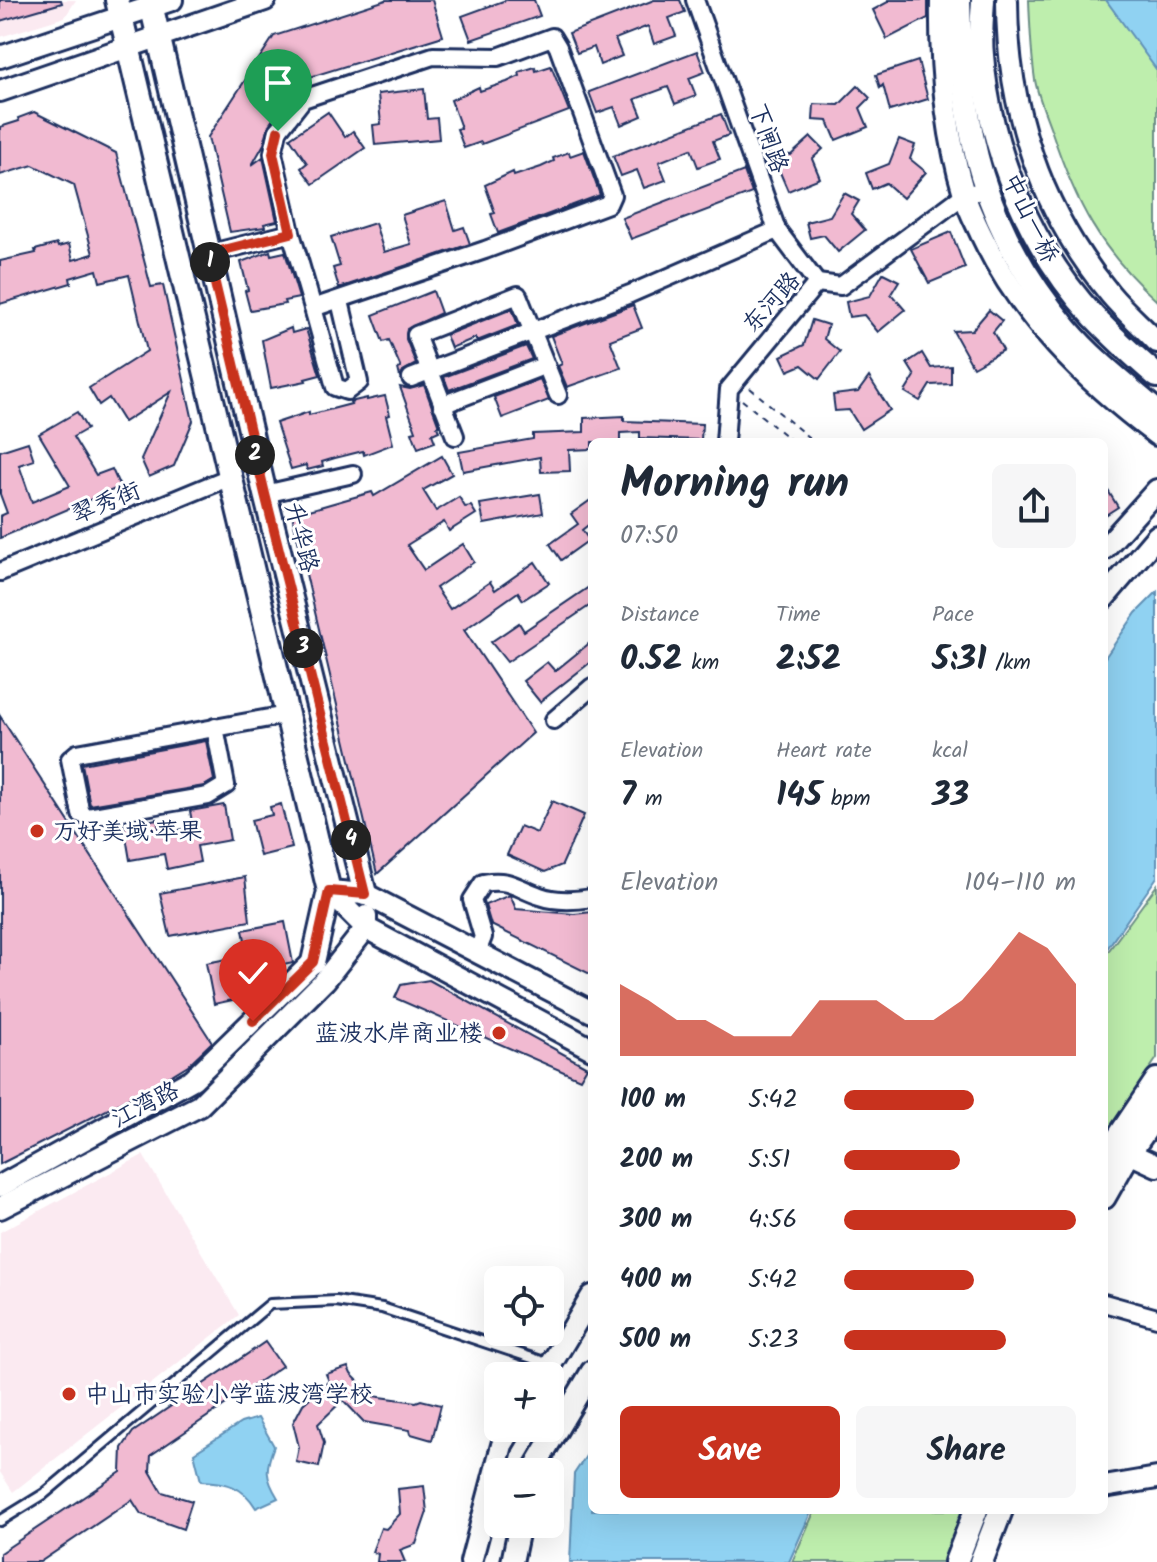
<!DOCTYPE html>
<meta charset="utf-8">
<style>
body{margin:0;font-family:Kalam,"LXGW WenKai TC",sans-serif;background:#f6f6f7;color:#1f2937;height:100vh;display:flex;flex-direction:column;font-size:30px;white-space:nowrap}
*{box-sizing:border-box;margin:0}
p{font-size:26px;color:#747a83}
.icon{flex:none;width:44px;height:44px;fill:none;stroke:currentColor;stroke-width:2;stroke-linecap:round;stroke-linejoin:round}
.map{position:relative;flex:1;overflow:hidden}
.drawer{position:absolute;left:588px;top:438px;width:520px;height:1076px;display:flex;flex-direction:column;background:#fff;border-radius:12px;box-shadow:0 8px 32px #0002}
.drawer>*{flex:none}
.controls{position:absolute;left:484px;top:1266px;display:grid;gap:16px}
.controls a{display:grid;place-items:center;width:80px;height:80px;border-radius:12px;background:#fff;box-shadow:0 8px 32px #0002;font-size:40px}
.pin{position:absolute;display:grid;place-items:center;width:68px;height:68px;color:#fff;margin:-82px -34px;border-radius:50% 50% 50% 0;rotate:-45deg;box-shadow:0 0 8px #0007}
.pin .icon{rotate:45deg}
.km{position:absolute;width:40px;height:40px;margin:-20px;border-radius:50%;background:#222;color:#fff;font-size:22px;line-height:40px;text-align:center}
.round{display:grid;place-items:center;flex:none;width:84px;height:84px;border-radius:12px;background:#f6f6f7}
.headline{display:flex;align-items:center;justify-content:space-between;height:136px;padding:0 32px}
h1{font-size:44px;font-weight:600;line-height:60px}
.metrics{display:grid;grid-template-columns:repeat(3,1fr);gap:12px;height:136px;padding:8px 32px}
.metrics div{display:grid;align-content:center}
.metrics b{font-size:34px;font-weight:600}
.metrics small{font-size:22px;font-weight:400}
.metrics p{font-size:22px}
.chart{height:224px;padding:16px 32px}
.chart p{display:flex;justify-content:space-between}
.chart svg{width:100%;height:144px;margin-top:8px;fill:#c8321e;opacity:.7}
.button{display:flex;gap:16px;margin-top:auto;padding:16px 32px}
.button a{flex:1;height:92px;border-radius:12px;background:#c8321e;color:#fff;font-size:32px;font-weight:600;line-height:92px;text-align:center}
.button a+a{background:#f6f6f7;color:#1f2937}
ul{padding:0 32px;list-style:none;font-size:26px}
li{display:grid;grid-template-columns:128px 96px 1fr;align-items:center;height:60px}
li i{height:20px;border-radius:10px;background:#c8321e}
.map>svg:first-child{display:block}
.built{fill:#fbeaf1}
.green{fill:#beeead;stroke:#6c8e86;stroke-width:2}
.water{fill:#90d2f2;stroke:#6191b7;stroke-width:2}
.building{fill:#f1bad1;stroke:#1b2f5e;stroke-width:2}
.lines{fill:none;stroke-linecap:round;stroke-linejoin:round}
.service-casing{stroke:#1b2f5e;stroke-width:14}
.minor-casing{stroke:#1b2f5e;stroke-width:22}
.tertiary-casing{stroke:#1b2f5e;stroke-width:26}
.secondary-casing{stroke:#1b2f5e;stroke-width:28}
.path{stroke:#1b2f5e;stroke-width:2;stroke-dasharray:6 6;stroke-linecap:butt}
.service{stroke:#fff;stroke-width:8}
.minor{stroke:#fff;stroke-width:16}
.tertiary{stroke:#fff;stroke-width:20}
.secondary{stroke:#fff;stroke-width:22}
.route-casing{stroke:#fff;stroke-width:16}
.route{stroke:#c8321e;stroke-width:10}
.poi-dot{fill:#c8321e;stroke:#fff;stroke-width:3}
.labels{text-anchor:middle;stroke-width:6;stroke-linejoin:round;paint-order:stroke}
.street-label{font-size:24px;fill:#1b2f5e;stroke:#fff}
.poi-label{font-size:24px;fill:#1b2f5e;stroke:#fff;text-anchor:start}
</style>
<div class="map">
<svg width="1157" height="1562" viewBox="0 0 1157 1562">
<rect width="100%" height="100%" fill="#fff"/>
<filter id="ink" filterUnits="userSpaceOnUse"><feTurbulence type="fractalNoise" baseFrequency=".0125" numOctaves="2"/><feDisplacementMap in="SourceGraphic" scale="16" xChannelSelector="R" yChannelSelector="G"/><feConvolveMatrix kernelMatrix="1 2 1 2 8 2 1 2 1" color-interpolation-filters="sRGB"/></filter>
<g filter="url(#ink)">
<!-- built -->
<g class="built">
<path d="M0,0H76L65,17L0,37Z"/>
<path d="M143,1155L239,1315L13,1492L0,1472V1232Z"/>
</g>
<!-- green -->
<g class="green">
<path d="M1029,0H1157V301C1100,250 1076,204 1052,132C1046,115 1038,97 1035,80C1031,53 1030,26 1029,0Z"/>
<path d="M1157,885V1058L1104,1136V957Z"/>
<path d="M815,1510H968L947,1562H792Z"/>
</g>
<!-- water -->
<g class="water">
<path d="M1106,0H1157V69H1156Z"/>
<path d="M1157,592V877L1104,953V659L1136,613Z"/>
<path d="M258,1418L274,1446C265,1469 265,1477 278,1498L256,1508C243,1486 226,1482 201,1481L194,1453L241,1423Z"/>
<path d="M592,1447V1510H812L789,1562H570L574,1474Z"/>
</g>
<!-- building -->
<g class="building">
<path d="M0,0H61L62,3L0,21Z"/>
<path d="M386,0H432L443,36L300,80L269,125L264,144L252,165L263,157L277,221L264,224L265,227L230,232L208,137L274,36Z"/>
<path d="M506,0H534L540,16L471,40L462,16Z"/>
<path d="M654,0H680L685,12L669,18L676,36L654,44L648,26L615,39L622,56L600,65L594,47L577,53L569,33Z"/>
<path d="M888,0H928V18L887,39L873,10L888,2Z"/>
<path d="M697,51L705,72L689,78L696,96L675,104L668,87L635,99L642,116L621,125L614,107L597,113L589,92Z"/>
<path d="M918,61L928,99L890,111L883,85L880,88L876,75Z"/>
<path d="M551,66L569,111L482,144L481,142L464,148L457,129L461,128L451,100L479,87L480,91L507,82L520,76L519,72L535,67L536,71Z"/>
<path d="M858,86L870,98L860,108L868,127L836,140L828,121L813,120L814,104L839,105Z"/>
<path d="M424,89L427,119L437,118L439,139L375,145L373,125L381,124L378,94Z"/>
<path d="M34,112L116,153L151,287L163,285L193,421L174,466L149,477L141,459L171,392L124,422L109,398L99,405L89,388L147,351L129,275L100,282L97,270L70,278L71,283L0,304V261L36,253L35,250L57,244L58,247L69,244L73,260L93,254L74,185L33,165L0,175V127L19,121L18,118Z"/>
<path d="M328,112L345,137L353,131L365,148L313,184L301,168L307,163L290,138Z"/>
<path d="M721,114L729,135L713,141L720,159L698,167L691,149L659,162L666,180L644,188L637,170L621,176L613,156Z"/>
<path d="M811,137L823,149L812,159L820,178L788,191L779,170L767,169L766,153L791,155Z"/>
<path d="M899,139L915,145L910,159L926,172L903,198L886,183L872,189L866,173L889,164Z"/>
<path d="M584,151L600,195L498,233L491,214L495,213L485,185L513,172L514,176L541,167L554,161L553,158L569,152L570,156Z"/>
<path d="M744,171L752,193L631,239L622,218Z"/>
<path d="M844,193L859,201L851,214L865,230L838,252L824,235L810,238L806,222L830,216Z"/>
<path d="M446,201L455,230L464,227L470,244L339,288L333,268L340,266L331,237L375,223L384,252L411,244L402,215Z"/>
<path d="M951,232L965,268L929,283L911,249Z"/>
<path d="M270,251L271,255L285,252L299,298L284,301L285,304L250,310L245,291L248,290L241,262Z"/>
<path d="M883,273L899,281L891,294L905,310L878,332L864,315L849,317L846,302L870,296Z"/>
<path d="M433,291L441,313L407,329L406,339L416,364L403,371L400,377L398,369L401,368L389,340L383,342L373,315Z"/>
<path d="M633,305L642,328L610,340L621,368L567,387L558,366L562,364L551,336Z"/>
<path d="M512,309L518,325L477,341L475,338L451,348L446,335Z"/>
<path d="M989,310L1002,321L993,332L1003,350L973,367L953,331L972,330Z"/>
<path d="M812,320L828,325L824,339L840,352L819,379L802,365L788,371L781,356L804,345Z"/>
<path d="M291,328L292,333L306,329L320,375L305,379L306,381L271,388L262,340Z"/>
<path d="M526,346L532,359L449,390L444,377Z"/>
<path d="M922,353L931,368L951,366V384L930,385L920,401L905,392L915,376L907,363Z"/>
<path d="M869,377L890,410L861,429L849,410L835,411L833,395L858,392Z"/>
<path d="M540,379L549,400L502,418L494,397Z"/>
<path d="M424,385L439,426L437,427L439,431L432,434L435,442L418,448L412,432L416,431L400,387L410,389Z"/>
<path d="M385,396L390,415L386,416L393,444L364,455L363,451L335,458L322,462L323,466L307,470L306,465L291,469L276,423L309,412V415L351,404L350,402L367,398V400Z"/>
<path d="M77,412L87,429L73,437L96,475L112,469L120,487L0,538V516L7,513L0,494V451L28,442L34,460L19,465L32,502L70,486L39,434Z"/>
<path d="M624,416V421L702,424L701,440L640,438V432L620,433V442H592V449L569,450L570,471L541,472L540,457L463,471L459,452L533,439V434L584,432V418Z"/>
<path d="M442,456L452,474L423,490L436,511L459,497L465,507L471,506L476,514L449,531L444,522L407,545L424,570L463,544L474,562L436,588L450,609L490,582L495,590L535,562L549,583L523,600L518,592L464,630L533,733L377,874L292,515L372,492L374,496Z"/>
<path d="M1104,484L1118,507L1104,516Z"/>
<path d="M540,494L543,513L484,524L480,504Z"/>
<path d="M592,499V522L582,530L589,540L561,560L550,544L578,524L571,514Z"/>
<path d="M592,585V604L507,662L491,642L519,623L524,631Z"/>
<path d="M592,641V661L540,702L523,681L547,662L555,671Z"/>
<path d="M0,716L212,1042L188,1065L152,1087L0,1164Z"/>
<path d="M206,741L214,780L204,786L90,805L82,764Z"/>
<path d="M552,801L584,815L562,865L545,872L507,855L520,826L537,833Z"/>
<path d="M281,804L292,848L260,856L251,820L272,815L270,807Z"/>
<path d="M224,805L230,840L197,846L200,862L167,869L164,854L130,860L124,825L157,819L160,834L193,827L190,811Z"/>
<path d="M245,877L250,921L170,936L160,893Z"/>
<path d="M510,895L516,909L574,914L592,912V975L491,925L485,905Z"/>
<path d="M285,922L293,963L251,972L256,995L214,1004L206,963L248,955L243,930Z"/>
<path d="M429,980L587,1067L580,1079L395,998L401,985Z"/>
<path d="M265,1342L282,1366L151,1455L150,1471L162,1492L192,1501L183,1529L141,1514L132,1500L40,1562H0V1553L121,1472L122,1448L133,1432Z"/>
<path d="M348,1367L351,1374L373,1396L416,1402L421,1400L441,1405L432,1440L411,1434L410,1430L364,1422L343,1400L318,1424L324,1443L319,1467L296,1462L299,1447L293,1423L303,1404L329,1381L326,1374Z"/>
<path d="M424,1486L427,1512L416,1544L400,1550L405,1562H377L378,1554L372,1552L381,1528L386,1529L400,1514L398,1489Z"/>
</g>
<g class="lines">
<defs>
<path id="service" d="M0,1521L44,1494L270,1304L336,1301L382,1308L550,1364"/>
<g id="minor">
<path d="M695,0L777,230L817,283"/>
<path d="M208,254L291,233L273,153L278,131L303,99L433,56L498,57L552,37L558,47L612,195L608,204L485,250L313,308L291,233"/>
<path d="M817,283L841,286L964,195L985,190"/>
<path d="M313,308L335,387L347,391L359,382L340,301"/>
<path d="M411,378L630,294L777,230"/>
<path d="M442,405L546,365"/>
<path d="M455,436L416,335L518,295L558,395"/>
<path d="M725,442L729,389L817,283"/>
<path d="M265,494L353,474"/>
<path d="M0,572L230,477"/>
<path d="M554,720L592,687"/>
<path d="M215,727L226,785L208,796L88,817L81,814L70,759L77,753L286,715"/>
<path d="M477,952L483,937L472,900L483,883C510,878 516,888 540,896C557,902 574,901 592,898"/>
<path d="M1104,1303L1157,1318"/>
</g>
<g id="tertiary">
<path d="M941,0C940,66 945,131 964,194C968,208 975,221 981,234C1020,317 1084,380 1157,435"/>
<path d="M1007,0C1007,108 1040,210 1110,294C1124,311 1142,326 1157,342"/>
<path d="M0,57L172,0"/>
<path d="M0,91L265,0"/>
<path d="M1104,549L1157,490"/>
<path d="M1104,598L1157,536"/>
<path d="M592,1012L365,894L329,891L366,928L592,1049"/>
<path d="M1129,1153L1157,1166"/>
<path d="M0,1186L193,1079L313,962"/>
<path d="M0,1208L199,1106L325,980L366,928V916"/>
<path d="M544,1376L592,1296"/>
<path d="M532,1472L592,1371"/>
<path d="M1104,1487L1157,1478"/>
<path d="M471,1562L502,1445L512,1428"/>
<path d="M512,1562L520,1524"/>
</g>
<g id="secondary">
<path d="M117,0L329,891L313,962"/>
<path d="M150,0L265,494L365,894"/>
<path d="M959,0C961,129 982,228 1067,329C1093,360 1127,386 1157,412"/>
<path d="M983,0C982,18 980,37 982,55C989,149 1030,248 1094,317C1114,338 1135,357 1157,376"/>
<path d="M1104,1159L1157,1080"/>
<path d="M1104,1197L1129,1153L1157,1113"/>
<path d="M956,1562L976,1510"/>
<path d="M981,1562L1001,1510"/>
</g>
</defs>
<!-- service casing -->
<use href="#service" class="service-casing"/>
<!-- minor casing -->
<use href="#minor" class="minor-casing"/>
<!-- tertiary casing -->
<use href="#tertiary" class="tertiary-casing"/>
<!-- secondary casing -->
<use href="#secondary" class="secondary-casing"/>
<!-- path -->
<g class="path">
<path d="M750,388L814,442"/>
<path d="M742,400L793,442"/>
</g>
<!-- service -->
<use href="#service" class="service"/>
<!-- minor -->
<use href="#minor" class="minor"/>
<!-- tertiary -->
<use href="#tertiary" class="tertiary"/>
<!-- secondary -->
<use href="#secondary" class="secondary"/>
</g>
</g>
<g class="lines" filter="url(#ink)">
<defs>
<path id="route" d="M253,1021L313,962L329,891L365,894L265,494L208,254L291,233L273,153L278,131"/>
</defs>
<!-- route casing -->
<use href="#route" class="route-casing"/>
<!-- route -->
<use href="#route" class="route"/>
</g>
<!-- markers -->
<g class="poi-dot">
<circle cx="37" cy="831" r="8"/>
<circle cx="499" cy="1033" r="8"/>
<circle cx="69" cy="1394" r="8"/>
</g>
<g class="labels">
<!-- street labels -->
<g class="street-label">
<text transform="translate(769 138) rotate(70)" y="8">下闸路</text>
<text transform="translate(1031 218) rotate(64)" y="8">中山一桥</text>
<text transform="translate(771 302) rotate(-48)" y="8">东河路</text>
<text transform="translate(106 502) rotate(-22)" y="8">翠秀街</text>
<text transform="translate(302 537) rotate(76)" y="8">升华路</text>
<text transform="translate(145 1104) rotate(-27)" y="8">江湾路</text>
</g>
<!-- poi labels -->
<g class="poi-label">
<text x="53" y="839">万好美域·苹果</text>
<text x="483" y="1041" text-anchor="end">蓝波水岸商业楼</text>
<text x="85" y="1402">中山市实验小学蓝波湾学校</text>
</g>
</g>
</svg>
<div class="controls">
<a><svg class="icon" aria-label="locate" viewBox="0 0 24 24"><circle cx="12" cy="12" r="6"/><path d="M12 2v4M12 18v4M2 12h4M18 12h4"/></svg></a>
<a>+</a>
<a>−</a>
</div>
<div class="pin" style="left:278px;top:131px;background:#1e9e55"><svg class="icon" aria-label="arrive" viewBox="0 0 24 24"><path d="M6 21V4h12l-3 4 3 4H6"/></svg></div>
<div class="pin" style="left:253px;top:1021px;background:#d93025"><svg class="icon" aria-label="check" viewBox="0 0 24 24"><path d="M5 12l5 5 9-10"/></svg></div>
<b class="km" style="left:210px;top:262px">1</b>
<b class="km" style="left:255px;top:455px">2</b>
<b class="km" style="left:303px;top:648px">3</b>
<b class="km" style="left:351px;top:840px">4</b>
<section class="drawer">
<div class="headline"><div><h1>Morning run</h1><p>07:50</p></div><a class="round"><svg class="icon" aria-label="share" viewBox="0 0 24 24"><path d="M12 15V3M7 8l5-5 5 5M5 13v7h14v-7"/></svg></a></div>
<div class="metrics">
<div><p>Distance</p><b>0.52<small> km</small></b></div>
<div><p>Time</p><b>2:52</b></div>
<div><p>Pace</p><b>5:31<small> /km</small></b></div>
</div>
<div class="metrics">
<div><p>Elevation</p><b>7<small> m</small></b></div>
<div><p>Heart rate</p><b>145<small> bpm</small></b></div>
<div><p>kcal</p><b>33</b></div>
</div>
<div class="chart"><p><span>Elevation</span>104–110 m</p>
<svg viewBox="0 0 160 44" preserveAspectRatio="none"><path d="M0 44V22L10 27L20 33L30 33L40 38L50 38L60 38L70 27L80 27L90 27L100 33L110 33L120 27L130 17L140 6L150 11L160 22V44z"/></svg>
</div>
<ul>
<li><b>100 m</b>5:42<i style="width:56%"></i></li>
<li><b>200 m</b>5:51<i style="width:50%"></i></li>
<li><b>300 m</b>4:56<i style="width:100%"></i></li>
<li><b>400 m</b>5:42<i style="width:56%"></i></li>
<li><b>500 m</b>5:23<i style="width:70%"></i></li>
</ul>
<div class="button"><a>Save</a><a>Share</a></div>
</section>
</div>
